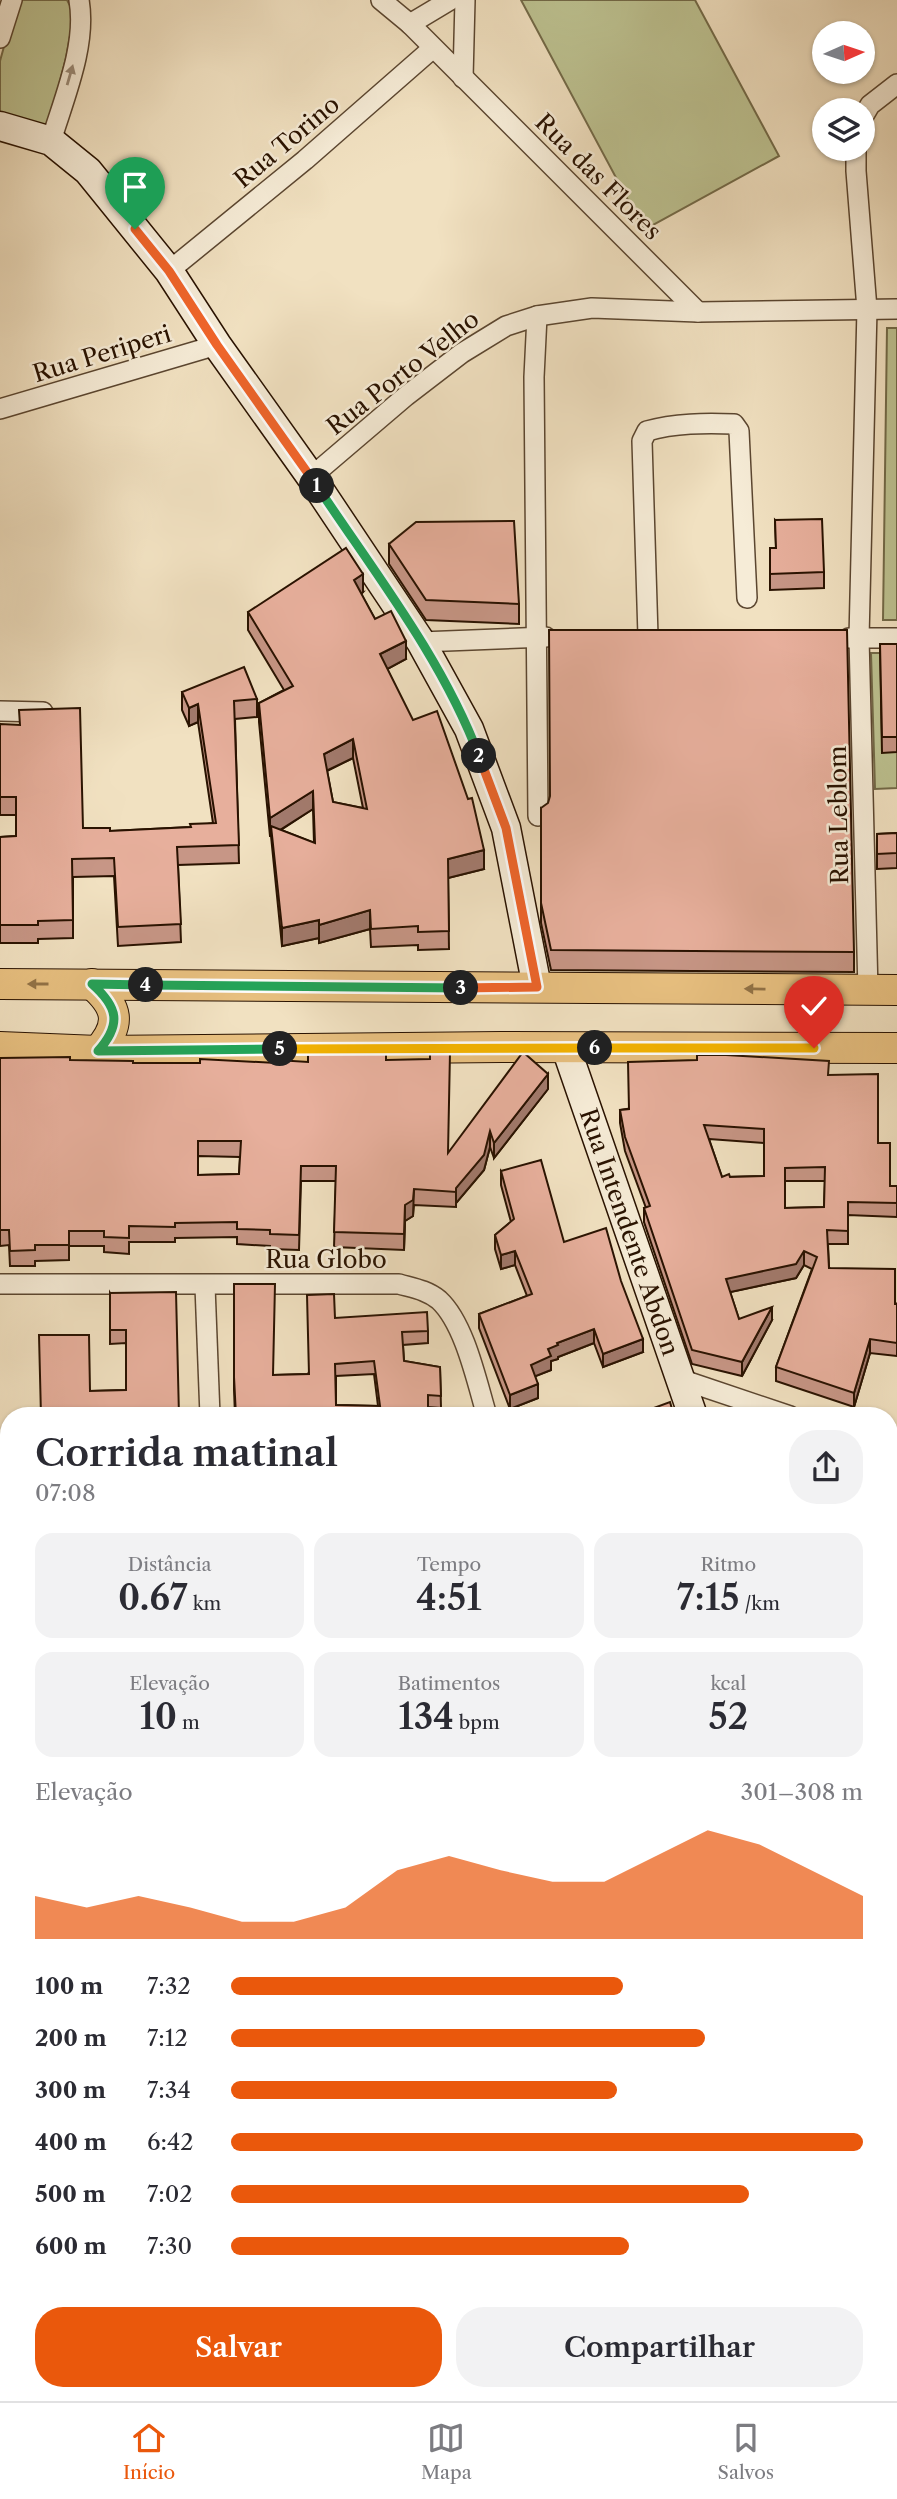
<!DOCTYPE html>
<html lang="pt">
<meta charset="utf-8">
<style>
body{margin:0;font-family:"Libre Caslon Text",serif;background:#f2f2f3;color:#2b2b33;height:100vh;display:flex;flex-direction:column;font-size:26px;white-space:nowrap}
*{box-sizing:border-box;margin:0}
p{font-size:23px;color:#7c7c81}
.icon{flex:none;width:38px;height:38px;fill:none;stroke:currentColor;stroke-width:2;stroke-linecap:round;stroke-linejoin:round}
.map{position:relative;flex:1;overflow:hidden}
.side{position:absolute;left:0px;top:1407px;width:898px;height:994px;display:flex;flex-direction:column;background:#fff;border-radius:28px 28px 0 0;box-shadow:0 2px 5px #0004}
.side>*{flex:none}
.needle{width:46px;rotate:87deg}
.controls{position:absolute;left:812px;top:21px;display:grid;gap:14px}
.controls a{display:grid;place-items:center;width:63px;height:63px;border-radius:50%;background:#fff;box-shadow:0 2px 5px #0004;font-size:35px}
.pin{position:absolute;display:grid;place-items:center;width:60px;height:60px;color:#fff;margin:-72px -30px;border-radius:50% 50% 50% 0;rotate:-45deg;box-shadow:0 0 7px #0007}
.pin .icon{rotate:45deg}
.km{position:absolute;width:35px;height:35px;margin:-18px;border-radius:50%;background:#222;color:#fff;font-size:19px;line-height:35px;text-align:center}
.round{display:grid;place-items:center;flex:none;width:74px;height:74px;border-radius:28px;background:#f2f2f3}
.overview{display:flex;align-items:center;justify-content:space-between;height:119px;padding:0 35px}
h1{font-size:38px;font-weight:600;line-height:52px}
.metrics{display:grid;grid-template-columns:repeat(3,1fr);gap:10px;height:119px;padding:7px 35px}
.metrics div{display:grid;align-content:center;border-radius:18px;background:#f2f2f3;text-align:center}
.metrics b{font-size:35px;font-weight:600}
.metrics small{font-size:19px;font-weight:400}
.metrics p{font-size:19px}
.chart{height:196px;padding:14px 35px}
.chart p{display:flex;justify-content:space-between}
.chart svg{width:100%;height:126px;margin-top:7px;fill:#ea580c;opacity:.7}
.primary-button{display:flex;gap:14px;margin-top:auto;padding:14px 35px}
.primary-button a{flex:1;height:80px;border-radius:28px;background:#ea580c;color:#fff;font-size:28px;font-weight:600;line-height:80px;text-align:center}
.primary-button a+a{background:#f2f2f3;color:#2b2b33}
ul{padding:0 35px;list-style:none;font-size:23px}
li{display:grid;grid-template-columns:112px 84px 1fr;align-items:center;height:52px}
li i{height:18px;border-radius:9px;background:#ea580c}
.tabs{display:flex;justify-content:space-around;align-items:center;height:98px;border-top:2px solid #e1e1e2;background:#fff;font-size:19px;color:#7c7c81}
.tabs a{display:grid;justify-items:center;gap:4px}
.tabs .selected{color:#ea580c}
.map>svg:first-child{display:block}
.green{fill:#bdc291;stroke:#736a48;stroke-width:2}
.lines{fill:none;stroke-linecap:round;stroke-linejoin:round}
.street-casing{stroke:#5b4630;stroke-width:22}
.secondary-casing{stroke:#291200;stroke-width:31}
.primary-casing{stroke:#291200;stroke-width:32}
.street{stroke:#f6ecd7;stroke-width:19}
.secondary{stroke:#f6ecd7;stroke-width:28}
.primary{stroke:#e8c080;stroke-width:30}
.wall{fill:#c79686;stroke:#291200;stroke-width:2;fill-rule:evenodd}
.shaded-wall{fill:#a27a6d;stroke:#291200;stroke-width:2}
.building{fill:#e7af9c;stroke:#291200;stroke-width:2;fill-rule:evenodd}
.oneway{fill:#9a8a76}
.oneway2{fill:#927246}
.split-1-casing{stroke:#fff;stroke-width:14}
.split-2-casing{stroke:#fff;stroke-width:14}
.split-3-casing{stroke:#fff;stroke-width:14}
.split-4-casing{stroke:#fff;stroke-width:14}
.split-5-casing{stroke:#fff;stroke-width:14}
.split-6-casing{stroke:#fff;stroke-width:14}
.split-7-casing{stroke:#fff;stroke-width:14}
.split-1{stroke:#f0652b;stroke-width:9}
.split-2{stroke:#22a559;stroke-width:9}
.split-3{stroke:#f0652b;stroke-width:9}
.split-4{stroke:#22a559;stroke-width:9}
.split-5{stroke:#22a559;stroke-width:9}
.split-6{stroke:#f5b400;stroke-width:9}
.split-7{stroke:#f5b400;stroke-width:9}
.labels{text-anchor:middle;stroke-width:5;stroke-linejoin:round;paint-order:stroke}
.street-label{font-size:24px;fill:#291200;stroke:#f6ecd7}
</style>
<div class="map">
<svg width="897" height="2401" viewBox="0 0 897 2401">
<rect width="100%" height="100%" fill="#f1e1c1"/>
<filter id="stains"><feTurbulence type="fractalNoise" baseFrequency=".00286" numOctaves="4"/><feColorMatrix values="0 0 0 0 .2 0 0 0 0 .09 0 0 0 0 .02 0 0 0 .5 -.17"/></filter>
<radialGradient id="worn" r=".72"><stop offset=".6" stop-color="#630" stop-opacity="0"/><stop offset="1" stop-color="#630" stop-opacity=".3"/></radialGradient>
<!-- green -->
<g class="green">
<path d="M21,0H67L74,13L66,58L46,135L0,122V61L10,25Z"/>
<path d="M521,0H695L779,156L644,230Z"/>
<path d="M887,328H897V620H883Z"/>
<path d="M871,653H897V788L875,789Z"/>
<path d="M889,1467L897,1470V1942L889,1921Z"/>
<path d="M191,2392H386L389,2401H196Z"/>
</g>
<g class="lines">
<defs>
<g id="street">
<path d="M381,0L410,24L698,312"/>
<path d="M410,24L450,0"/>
<path d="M0,38L12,0"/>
<path d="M463,78L465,0"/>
<path d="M863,117L870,105L897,84"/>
<path d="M51,141C64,98 87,45 79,0"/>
<path d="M856,149V171L867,309L859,638L868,991"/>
<path d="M169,271L305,160L433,48"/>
<path d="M537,316L534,377L538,816"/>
<path d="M0,409L217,345"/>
<path d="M311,477L406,396L462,353L506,326L537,316L592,308L698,312L897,309"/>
<path d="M648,636L642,441L647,431C675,423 705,423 734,424L739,431L747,598"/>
<path d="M849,638H897"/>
<path d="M421,642L546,637"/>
<path d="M0,711L43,712"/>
<path d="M0,1284H399C413,1288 427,1290 439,1300C465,1324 477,1383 487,1416"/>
<path d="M205,1286L210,1416"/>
<path d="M680,1379L790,1416"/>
<path d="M889,1449L897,1452"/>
<path d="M0,1514L5,1663"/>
<path d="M889,1958L897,1961"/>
</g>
<g id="secondary">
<path d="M0,126L51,141L88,171L101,187L169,271L217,345L311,477L421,642L469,729L506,828L537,987"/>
<path d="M566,1048L693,1416"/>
<path d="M0,1885L9,1884"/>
<path d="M0,2155L9,2152"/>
<path d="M886,2392L888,2401"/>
</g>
<g id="primary">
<path d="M0,984L897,990"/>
<path d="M92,984C118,1007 122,1024 98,1051"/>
<path d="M0,1047L98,1051L501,1047L897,1048"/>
</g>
</defs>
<!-- street casing -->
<use href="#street" class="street-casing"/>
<!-- secondary casing -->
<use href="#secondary" class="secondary-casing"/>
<!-- primary casing -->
<use href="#primary" class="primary-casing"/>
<!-- street -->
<use href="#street" class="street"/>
<!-- secondary -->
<use href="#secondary" class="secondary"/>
<!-- primary -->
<use href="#primary" class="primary"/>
</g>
<!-- wall -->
<g class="wall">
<path d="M775,520L824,572V588L770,590V548H776Z"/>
<path d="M389,544L519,604V624L426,620L389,564Z"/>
<path d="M363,592L361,594L375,619L406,659L387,669L484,869L448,878L449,949L418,950V945L371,947L370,929L319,943V938L282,946L271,836H270L259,722V703L284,690L248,630V612ZM353,758L363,808L333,802L327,771ZM313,809L314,843L281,830Z"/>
<path d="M880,644H897V752L882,753Z"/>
<path d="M182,692L257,699V717L235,719L239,863L178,865L181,942L118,946L114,876L73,877V938L38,939V943H0V837L16,836V815H0V724L83,828L110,831L191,827L213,823L198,722L189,726L182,710Z"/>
<path d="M541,808L854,952V972L551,970L541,923Z"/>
<path d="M897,833V868L877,869V834Z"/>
<path d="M0,1058L133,1063H276L386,1060L448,1152L548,1089L494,1158L490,1147L484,1170L456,1203V1207L414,1205L413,1216L405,1221L404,1250L334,1247L336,1181H301L299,1250L270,1249V1246L237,1244V1237L175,1238V1242H129V1254L104,1252V1246H69V1260L35,1261V1266H10L9,1245L0,1246ZM198,1156L240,1157L239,1174L198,1175Z"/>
<path d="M829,1075L878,1143L890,1186H897V1217L848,1215V1244H828L829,1268L897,1304V1356L870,1353L854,1407L776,1381V1367L812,1269L804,1265L796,1278L730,1292L739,1319L772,1320L742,1376L692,1364L644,1222V1208H646L625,1151L620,1123V1110ZM709,1139L764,1143V1176L722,1177ZM785,1181H825L824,1207L785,1208Z"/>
<path d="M501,1171L564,1242L643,1352L603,1367L594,1343L558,1357V1359L551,1361V1370L535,1376L538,1398L510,1409L479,1328V1314L527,1296L515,1265L501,1269L495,1249V1235L511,1222L501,1185Z"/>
<path d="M234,1284L273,1375L308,1374L335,1318L428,1331V1343L403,1345L404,1361L440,1367L441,1408L428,1407V1416H235L234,1389ZM374,1374L378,1406L336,1405V1376Z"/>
<path d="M110,1293L179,1416L90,1391L126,1390V1343L110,1344Z"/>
<path d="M0,1667L9,1668V1855L0,1856Z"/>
<path d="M0,1900H9V2098L0,2099Z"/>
<path d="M889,1976H897V2111L889,2107Z"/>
<path d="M0,2306L9,2321V2392L0,2401Z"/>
<path d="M44,2392H73V2395L67,2398L69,2401H49Z"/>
<path d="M118,2392H169L121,2397Z"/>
</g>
<!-- shaded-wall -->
<g class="shaded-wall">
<path d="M363,574V592L354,599V580Z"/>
<path d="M406,641V659L380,673V654Z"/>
<path d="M198,704V722L189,726V708Z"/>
<path d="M353,739V758L324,772V754Z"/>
<path d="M313,791V809L272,835L271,826L270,836V818Z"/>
<path d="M484,850V869L448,878V859Z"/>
<path d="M370,910V929L319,943V925Z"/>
<path d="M319,920V938L282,946V928Z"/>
<path d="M548,1074V1089L494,1158V1143Z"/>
<path d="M490,1131V1147L484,1170L456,1203V1207V1188Z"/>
<path d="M414,1189L413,1216L405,1221L404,1250L405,1205Z"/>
<path d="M515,1251V1265L501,1269V1255Z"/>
<path d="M804,1251V1265L796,1278L726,1293V1279Z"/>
<path d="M772,1307V1320L742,1376V1362Z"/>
<path d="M594,1329V1343L558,1357V1359L551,1361V1370L531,1378V1365L548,1349L557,1343Z"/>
<path d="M643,1339V1352L603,1367V1354Z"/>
<path d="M870,1339V1353L854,1407V1393Z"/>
<path d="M538,1384V1398L510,1409V1395Z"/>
<path d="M59,2392H73V2395L62,2401H52V2396Z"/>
</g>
<!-- building -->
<g class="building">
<path d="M822,519L824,572L770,574V548H776L775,520Z"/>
<path d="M514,521L519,604L426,600L389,544L416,522Z"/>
<path d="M346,548L363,574L354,580L375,619L391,611L406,641L380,654L413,720L437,711L468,799L472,798L484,850L448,859L449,931L418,932V926L371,929L370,910L319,925V920L282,928L271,826L315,843L313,791L270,818L259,703L293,686L248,612ZM353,739L367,809L333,802L324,754Z"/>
<path d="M549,630H847L854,952L551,950L541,903V808L548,803L550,796Z"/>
<path d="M880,644H897V737H882Z"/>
<path d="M244,667L257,699L234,701L239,845L177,847L181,924L118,927L114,858L72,859L73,920L38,921V925H0V837L16,836V797H0V724L20,725L19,710L80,708L83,828H110V831L191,827L190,824L216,823L198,704L189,708L182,692Z"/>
<path d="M897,833V853L877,854V834Z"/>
<path d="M430,1052H450L448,1153L523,1052L548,1074L494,1143L490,1131L484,1155L456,1188V1192L414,1189L413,1200L405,1205L404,1234L334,1232L336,1166H301L299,1235L270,1234V1230L237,1229V1222L175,1223V1227L129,1226V1238L104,1237V1231H69V1245H35V1250L10,1251L9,1230H0V1058L70,1057V1060L133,1061V1063H200V1059L276,1063L277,1060L308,1062V1053L386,1054V1060L430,1059ZM198,1141H241L239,1174L198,1175Z"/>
<path d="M697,1055H726L829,1061L828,1075L878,1074V1143H890V1186H897V1203L848,1202V1231L827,1230L829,1268L895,1269V1304H897V1343L870,1339L854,1393L776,1367L817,1257L804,1251L796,1264L726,1279L739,1319L772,1307L742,1362L692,1350L644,1208L650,1206L625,1137L620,1110L629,1109L628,1062L697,1060ZM704,1125L764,1129V1176L730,1177L729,1174L722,1177ZM825,1167L824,1207L785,1208V1168Z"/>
<path d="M541,1160L564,1242L606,1228L621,1281L643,1339L603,1354L594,1329L557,1343L558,1345L548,1349L551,1356L531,1365L538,1384L510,1395L479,1314L532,1294L515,1251L501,1255L495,1235L514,1219L501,1171Z"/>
<path d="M234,1284H275L273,1375L309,1374L307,1295L334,1294L335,1318L427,1312L428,1331L402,1332L404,1361L440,1367L441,1396L428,1395V1416H236L234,1377ZM374,1361L380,1406L336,1405L335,1364Z"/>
<path d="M176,1292L179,1416H41L39,1335H89L90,1391L126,1390V1330H110V1293Z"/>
<path d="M670,1402L674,1416H632Z"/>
<path d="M0,1667L9,1668V1842H0Z"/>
<rect x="0" y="1900" width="9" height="184"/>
<path d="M897,1975V2099L889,2096V1976Z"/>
<path d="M0,2306L9,2321V2371L2,2372L9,2384V2392H14L19,2401H0Z"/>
<path d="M50,2392H59L52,2396Z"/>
<path d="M124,2392H169L174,2401H115L126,2394Z"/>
<path d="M65,2394L69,2401H54Z"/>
</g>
<!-- one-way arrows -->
<defs><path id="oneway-solid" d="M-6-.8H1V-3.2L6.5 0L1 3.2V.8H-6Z" transform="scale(1.75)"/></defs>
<use class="oneway" href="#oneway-solid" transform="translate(70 75) rotate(-74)"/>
<g class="oneway2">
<use href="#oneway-solid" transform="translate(38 984) rotate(-180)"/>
<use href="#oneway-solid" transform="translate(755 989) rotate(-179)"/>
</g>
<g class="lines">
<defs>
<path id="split-1" d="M135,229L169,271L217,345L317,486"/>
<path id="split-2" d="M317,486C374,572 442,658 479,756"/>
<path id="split-3" d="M461,988L537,987L506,828L479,756"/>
<path id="split-4" d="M146,985L461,988"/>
<path id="split-5" d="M146,985L92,984C118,1007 122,1024 98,1051L280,1049"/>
<path id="split-6" d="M280,1049L595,1048"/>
<path id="split-7" d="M595,1048H814"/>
</defs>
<!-- split-1 casing -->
<use href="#split-1" class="split-1-casing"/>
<!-- split-2 casing -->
<use href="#split-2" class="split-2-casing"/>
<!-- split-3 casing -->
<use href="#split-3" class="split-3-casing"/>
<!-- split-4 casing -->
<use href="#split-4" class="split-4-casing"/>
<!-- split-5 casing -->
<use href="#split-5" class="split-5-casing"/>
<!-- split-6 casing -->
<use href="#split-6" class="split-6-casing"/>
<!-- split-7 casing -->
<use href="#split-7" class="split-7-casing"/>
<!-- split-1 -->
<use href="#split-1" class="split-1"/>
<!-- split-2 -->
<use href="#split-2" class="split-2"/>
<!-- split-3 -->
<use href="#split-3" class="split-3"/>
<!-- split-4 -->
<use href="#split-4" class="split-4"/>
<!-- split-5 -->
<use href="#split-5" class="split-5"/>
<!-- split-6 -->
<use href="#split-6" class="split-6"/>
<!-- split-7 -->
<use href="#split-7" class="split-7"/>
</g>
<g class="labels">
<!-- street labels -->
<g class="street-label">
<text transform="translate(287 142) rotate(-40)" y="8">Rua Torino</text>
<text transform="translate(598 177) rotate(45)" y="8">Rua das Flores</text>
<text transform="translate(102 354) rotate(-17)" y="8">Rua Periperi</text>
<text transform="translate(403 373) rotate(-38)" y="8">Rua Porto Velho</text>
<text transform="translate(839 815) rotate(-91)" y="8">Rua Leblom</text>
<text transform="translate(629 1232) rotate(71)" y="8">Rua Intendente Abdon</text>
<text x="326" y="1268">Rua Globo</text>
</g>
</g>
<rect width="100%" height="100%" filter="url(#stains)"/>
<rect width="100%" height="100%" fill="url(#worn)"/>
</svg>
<div class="controls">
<a><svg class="needle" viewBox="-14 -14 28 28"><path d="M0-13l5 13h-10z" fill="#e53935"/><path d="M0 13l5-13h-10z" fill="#7c7c81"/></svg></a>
<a><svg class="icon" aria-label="layers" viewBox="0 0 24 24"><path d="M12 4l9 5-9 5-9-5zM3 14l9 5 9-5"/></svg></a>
</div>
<div class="pin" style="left:135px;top:229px;background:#1e9e55"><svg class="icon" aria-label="arrive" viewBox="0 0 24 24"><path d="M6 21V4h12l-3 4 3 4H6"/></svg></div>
<div class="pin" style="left:814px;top:1048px;background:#d93025"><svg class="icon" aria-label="check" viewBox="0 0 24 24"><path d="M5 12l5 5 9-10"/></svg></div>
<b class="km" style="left:317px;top:486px">1</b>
<b class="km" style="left:479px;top:756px">2</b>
<b class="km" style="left:461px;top:988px">3</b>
<b class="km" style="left:146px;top:985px">4</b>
<b class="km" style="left:280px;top:1049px">5</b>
<b class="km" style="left:595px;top:1048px">6</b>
<section class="side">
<div class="overview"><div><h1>Corrida matinal</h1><p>07:08</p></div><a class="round"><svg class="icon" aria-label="share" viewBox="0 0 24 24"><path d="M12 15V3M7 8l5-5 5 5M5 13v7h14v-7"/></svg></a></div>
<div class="metrics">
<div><p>Distância</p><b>0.67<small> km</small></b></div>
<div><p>Tempo</p><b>4:51</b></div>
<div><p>Ritmo</p><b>7:15<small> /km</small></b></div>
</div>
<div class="metrics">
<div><p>Elevação</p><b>10<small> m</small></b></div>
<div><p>Batimentos</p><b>134<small> bpm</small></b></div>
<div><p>kcal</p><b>52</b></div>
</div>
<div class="chart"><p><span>Elevação</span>301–308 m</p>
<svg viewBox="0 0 160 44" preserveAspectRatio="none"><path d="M0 44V29L10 33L20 29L30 33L40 38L50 38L60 33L70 20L80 15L90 20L100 24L110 24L120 15L130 6L140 11L150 20L160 29V44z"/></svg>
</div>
<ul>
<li><b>100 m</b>7:32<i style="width:62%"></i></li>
<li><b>200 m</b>7:12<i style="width:75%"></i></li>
<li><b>300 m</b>7:34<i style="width:61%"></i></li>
<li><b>400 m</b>6:42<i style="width:100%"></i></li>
<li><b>500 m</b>7:02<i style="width:82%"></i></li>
<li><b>600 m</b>7:30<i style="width:63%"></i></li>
</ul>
<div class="primary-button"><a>Salvar</a><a>Compartilhar</a></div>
</section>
</div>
<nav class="tabs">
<a class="selected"><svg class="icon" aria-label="home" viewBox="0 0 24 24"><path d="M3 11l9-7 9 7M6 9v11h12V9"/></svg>Início</a>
<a><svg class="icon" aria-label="map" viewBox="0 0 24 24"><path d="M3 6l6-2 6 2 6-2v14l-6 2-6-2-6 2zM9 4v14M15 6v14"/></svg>Mapa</a>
<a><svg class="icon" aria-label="saved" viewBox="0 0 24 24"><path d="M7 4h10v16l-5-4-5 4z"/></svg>Salvos</a>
</nav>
